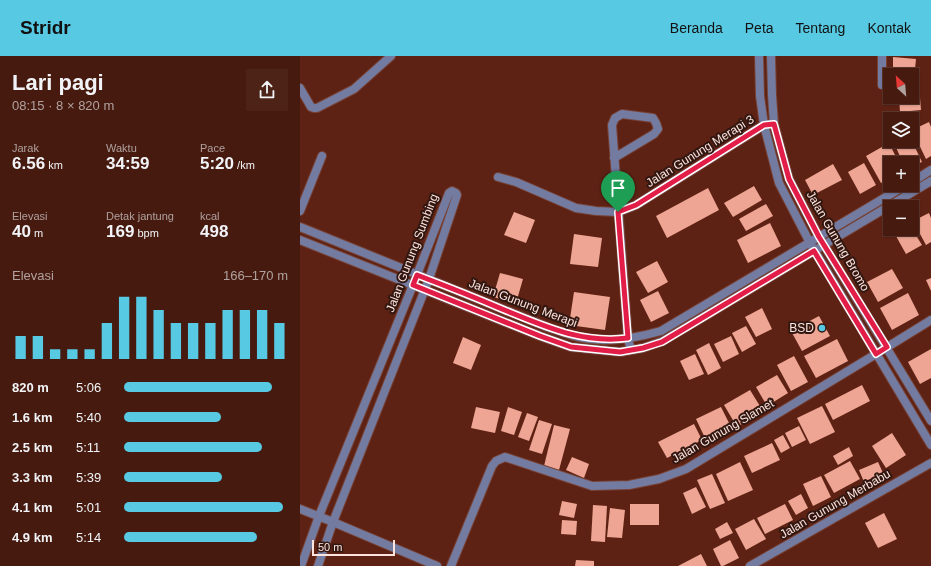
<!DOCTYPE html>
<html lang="id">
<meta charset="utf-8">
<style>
body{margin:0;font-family:Helvetica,sans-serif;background:#4d2318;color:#f1f3f6;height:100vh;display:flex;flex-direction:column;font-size:15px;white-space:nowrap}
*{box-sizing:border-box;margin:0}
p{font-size:13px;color:#b0a19e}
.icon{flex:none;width:22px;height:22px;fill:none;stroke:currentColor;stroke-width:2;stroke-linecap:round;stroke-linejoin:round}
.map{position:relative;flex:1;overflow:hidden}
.panel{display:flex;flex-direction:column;background:#461a0f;width:300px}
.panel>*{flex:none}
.needle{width:26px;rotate:334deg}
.buttons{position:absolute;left:583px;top:12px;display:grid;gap:8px}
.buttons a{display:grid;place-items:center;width:36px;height:36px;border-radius:0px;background:#461a0f;box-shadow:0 1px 3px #0004,0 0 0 1px #5e382f;font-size:20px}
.scale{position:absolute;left:12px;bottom:10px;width:83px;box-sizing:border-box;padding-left:4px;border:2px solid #fce4de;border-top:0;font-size:11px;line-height:14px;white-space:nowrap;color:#fce4de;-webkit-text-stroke:3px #321710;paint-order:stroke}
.pin{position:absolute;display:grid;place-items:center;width:34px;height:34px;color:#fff;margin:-41px -17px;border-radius:50% 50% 50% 0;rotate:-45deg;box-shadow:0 0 4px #0007}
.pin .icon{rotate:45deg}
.round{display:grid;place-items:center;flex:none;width:42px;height:42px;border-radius:0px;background:#4d2318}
.headline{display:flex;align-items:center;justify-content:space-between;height:68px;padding:0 12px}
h1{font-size:22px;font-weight:700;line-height:30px}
.stats{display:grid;grid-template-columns:repeat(3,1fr);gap:6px;height:68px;padding:4px 12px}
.stats div{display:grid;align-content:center}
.stats b{font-size:17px;font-weight:700}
.stats small{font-size:11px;font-weight:400}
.stats p{font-size:11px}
.chart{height:112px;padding:8px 12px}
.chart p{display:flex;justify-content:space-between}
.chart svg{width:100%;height:72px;margin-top:4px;stroke:#57c9e2;stroke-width:6}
ul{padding:0 12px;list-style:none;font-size:13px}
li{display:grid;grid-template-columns:64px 48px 1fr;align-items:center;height:30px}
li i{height:10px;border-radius:5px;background:#57c9e2}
header{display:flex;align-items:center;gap:24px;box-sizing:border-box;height:56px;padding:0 20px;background:#57c9e2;color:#111}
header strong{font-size:19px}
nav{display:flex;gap:22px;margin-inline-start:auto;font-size:14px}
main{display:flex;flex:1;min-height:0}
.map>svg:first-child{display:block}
.building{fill:#eea593}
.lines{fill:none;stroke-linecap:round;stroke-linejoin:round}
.street-casing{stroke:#774134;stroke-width:10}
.street{stroke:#737ba1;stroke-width:8}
.route-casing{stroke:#fff;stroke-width:8}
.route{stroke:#e11d48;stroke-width:5}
.poi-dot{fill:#57c9e2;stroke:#321710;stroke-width:1.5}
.labels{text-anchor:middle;stroke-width:4;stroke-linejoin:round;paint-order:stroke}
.street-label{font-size:12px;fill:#fce4de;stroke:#321710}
.poi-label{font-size:12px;fill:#fce4de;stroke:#321710;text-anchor:end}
</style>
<header>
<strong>Stridr</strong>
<nav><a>Beranda</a><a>Peta</a><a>Tentang</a><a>Kontak</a></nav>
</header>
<main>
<section class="panel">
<div class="headline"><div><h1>Lari pagi</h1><p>08:15 · 8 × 820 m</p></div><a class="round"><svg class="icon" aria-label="share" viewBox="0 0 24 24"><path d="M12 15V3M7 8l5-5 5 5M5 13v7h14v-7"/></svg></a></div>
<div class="stats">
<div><p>Jarak</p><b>6.56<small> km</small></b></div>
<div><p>Waktu</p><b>34:59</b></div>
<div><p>Pace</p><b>5:20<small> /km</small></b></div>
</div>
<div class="stats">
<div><p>Elevasi</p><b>40<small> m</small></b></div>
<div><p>Detak jantung</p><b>169<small> bpm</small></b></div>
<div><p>kcal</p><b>498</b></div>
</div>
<div class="chart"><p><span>Elevasi</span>166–170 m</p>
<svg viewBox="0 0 160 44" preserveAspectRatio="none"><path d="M5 44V30M15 44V30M25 44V38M35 44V38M45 44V38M55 44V22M65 44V6M75 44V6M85 44V14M95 44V22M105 44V22M115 44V22M125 44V14M135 44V14M145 44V14M155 44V22"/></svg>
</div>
<ul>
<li><b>820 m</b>5:06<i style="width:90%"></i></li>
<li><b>1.6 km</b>5:40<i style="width:59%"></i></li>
<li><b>2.5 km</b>5:11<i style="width:84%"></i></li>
<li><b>3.3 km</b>5:39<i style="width:60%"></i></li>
<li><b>4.1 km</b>5:01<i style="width:97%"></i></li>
<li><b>4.9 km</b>5:14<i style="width:81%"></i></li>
</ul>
</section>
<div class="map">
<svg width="631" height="510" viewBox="0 0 631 510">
<rect width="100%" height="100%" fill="#5e2214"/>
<!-- building -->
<g class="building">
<path d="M593,1L616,3L615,13L593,12Z"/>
<path d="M618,17L621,54L600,56L599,41H612V19H605V18Z"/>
<path d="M629,66L631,71V100L626,103L612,74Z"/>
<path d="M597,85H612L622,106L612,110V107H603L594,87Z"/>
<path d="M589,87L599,107H590V123L581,127L566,100Z"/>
<path d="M564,107L576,129L560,138L548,116Z"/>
<path d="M533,108L542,124L513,139L505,124Z"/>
<path d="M454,130L462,144L433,161L424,147Z"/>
<path d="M408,132L419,154L367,182L356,160Z"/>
<path d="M466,148L473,160L446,175L439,163Z"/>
<path d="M214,156L235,164L226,187L204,179Z"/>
<path d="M629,157L631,162V186L626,189L613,165Z"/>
<path d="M470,167L481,190L448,207L437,184Z"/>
<path d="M592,173H612L622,189L606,198Z"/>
<path d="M274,178L302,182L298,211L270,208Z"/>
<path d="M357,205L368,226L348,237L336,216Z"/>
<path d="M592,213L603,232L578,246L567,226Z"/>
<path d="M200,217L223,223L216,247L193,241Z"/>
<path d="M631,222V235L626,224Z"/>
<path d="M358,235L369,257L351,266L340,244Z"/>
<path d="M274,236L310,241L305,274L269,269Z"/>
<path d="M608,237L619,259L592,274L580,252Z"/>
<path d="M462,252L472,273L456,281L445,261Z"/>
<path d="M519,260L530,280L502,295L491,275Z"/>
<path d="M446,270L456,288L442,296L432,277Z"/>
<path d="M431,280L439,298L423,306L414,288Z"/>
<path d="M163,281L181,289L171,314L153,307Z"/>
<path d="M537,283L548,305L516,322L504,300Z"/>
<path d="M409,287L421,312L408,319L396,294Z"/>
<path d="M631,293V322L620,328L608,306Z"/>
<path d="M395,298L404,318L389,324L380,305Z"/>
<path d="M494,300L508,326L491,335L477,309Z"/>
<path d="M477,319L488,337L467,350L456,331Z"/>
<path d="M562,329L570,345L533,364L525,348Z"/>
<path d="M450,334L463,355L437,371L424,349Z"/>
<path d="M522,350L535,376L510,388L497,362Z"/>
<path d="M176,351L200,356L195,377L171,372Z"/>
<path d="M208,351L222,356L214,379L201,375Z"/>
<path d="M421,351L431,371L406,384L396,363Z"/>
<path d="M227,357L238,361L229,385L218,381Z"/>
<path d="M239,364L252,368L242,398L229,394Z"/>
<path d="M394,368L402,384L367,402L358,386Z"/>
<path d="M254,369L270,373L259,414L244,410Z"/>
<path d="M499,370L506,384L492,391L485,377Z"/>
<path d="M592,377L606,399L586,412L572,390Z"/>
<path d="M483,379L490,392L481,397L474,384Z"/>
<path d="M472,387L480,404L452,417L444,400Z"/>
<path d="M549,391L553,400L538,409L533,400Z"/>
<path d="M272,401L289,408L284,422L266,414Z"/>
<path d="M550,405L560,423L534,437L524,419Z"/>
<path d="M440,406L453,434L428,445L416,418Z"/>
<path d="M578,406L583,417L564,426L559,414Z"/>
<path d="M412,418L425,447L410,453L397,424Z"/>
<path d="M521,420L531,441L513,450L503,428Z"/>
<path d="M396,431L406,451L392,458L383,437Z"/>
<path d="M501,438L508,452L496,459L488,445Z"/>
<path d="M262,445L277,448L274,462L259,459Z"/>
<rect x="330" y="448" width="29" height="21"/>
<path d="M485,448L493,464L465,478L457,462Z"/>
<path d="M293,449L307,450L305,486L291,485Z"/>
<path d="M310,452L325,454L322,482L307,481Z"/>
<path d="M584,457L597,483L578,492L565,467Z"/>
<path d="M454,463L466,483L446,494L435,473Z"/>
<path d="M262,464L277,465L276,479L261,478Z"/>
<path d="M427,466L433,477L420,483L415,473Z"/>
<path d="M430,484L439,502L423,510H421L413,493Z"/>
<path d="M401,498L407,510H378Z"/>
<path d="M276,504L294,505V510H275Z"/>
</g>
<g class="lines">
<defs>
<g id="street">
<path d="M459,0L460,40L464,69L479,127L510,187L631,389"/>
<path d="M471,0L472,39L474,68L489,123L519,181L631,365"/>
<path d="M582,0V29"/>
<path d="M0,32L11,51L14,52H17L54,33L91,0"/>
<path d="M314,102L354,78L358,73L356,67L353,62L322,58L315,62L312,69L328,283L331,294"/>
<path d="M198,121L216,126L276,152L296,155L318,156L336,149L464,69L468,68"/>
<path d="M612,126L631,114"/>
<path d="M0,155L22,100"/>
<path d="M0,171L247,271C256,274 265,277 274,280C303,288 333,283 361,275L606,129"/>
<path d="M0,184L240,280L271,291L320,296L343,292L363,285L631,125"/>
<path d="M0,453L33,466L137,510"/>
<path d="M1,510L19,460L113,229L149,137L152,135L156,137L157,139L129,223L33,466L18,510"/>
<path d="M151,510L192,410L196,405L205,401L292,430L329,429L359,423L386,413L576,298L631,264"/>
<path d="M450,510L631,407"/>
</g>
</defs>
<!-- street casing -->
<use href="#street" class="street-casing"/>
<!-- street -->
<use href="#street" class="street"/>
</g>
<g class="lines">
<defs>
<path id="route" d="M474,68L489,123L519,181L587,291L576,298L514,195L362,286L343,292L320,296L271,291L240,280L113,229L117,219C146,230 174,241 202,253C244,270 282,288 328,282L318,156L336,149L464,69Z"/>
</defs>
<!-- route casing -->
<use href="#route" class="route-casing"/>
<!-- route -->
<use href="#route" class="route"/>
</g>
<!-- markers -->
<circle class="poi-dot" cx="522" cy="272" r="4"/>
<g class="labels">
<!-- street labels -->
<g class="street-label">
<text transform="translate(400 95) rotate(-32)" y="4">Jalan Gunung Merapi 3</text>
<text transform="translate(538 185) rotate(60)" y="4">Jalan Gunung Bromo</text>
<text transform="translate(112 197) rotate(-69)" y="4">Jalan Gunung Sumbing</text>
<text transform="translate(223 247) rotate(21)" y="4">Jalan Gunung Merapi</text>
<text transform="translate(423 375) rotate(-30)" y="4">Jalan Gunung Slamet</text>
<text transform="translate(535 448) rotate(-30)" y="4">Jalan Gunung Merbabu</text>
</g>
<!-- poi labels -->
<g class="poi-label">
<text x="514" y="276">BSD</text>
</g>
</g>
</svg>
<div class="buttons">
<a><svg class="needle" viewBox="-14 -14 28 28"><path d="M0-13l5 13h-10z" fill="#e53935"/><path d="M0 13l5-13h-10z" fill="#b0a19e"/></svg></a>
<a><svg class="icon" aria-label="layers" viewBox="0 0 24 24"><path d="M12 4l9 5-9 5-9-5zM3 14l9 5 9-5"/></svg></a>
<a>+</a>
<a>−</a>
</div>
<div class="scale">50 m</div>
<div class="pin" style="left:318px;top:156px;background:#1e9e55"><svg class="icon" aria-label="arrive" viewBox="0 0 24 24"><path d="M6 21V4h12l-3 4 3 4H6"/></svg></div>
</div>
</main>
